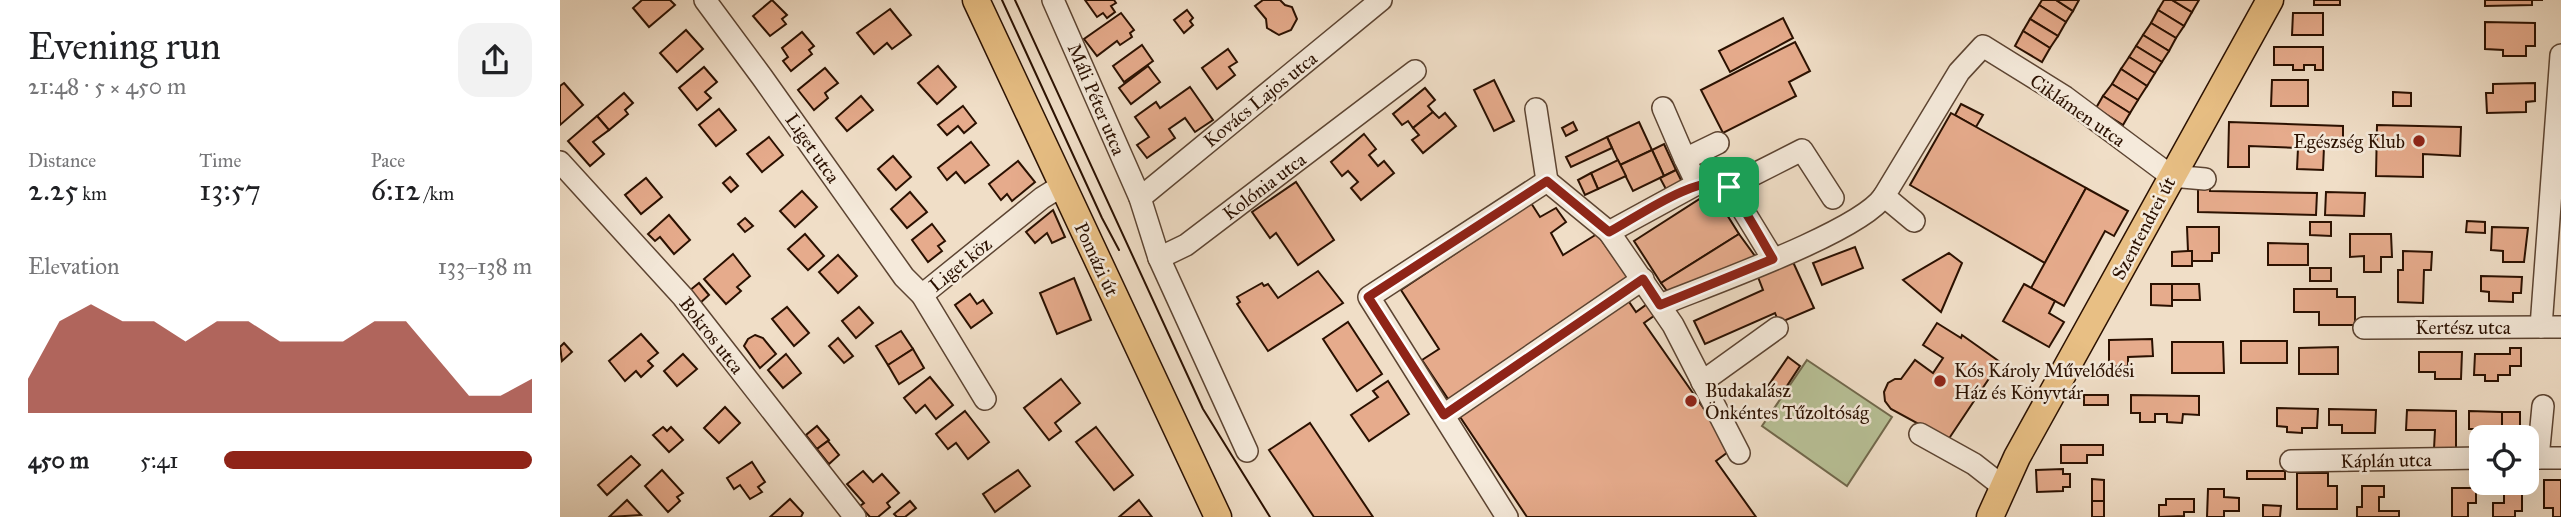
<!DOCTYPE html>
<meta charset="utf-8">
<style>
body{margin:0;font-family:"IM FELL Great Primer",serif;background:#f2f2f2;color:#202124;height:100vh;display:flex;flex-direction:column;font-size:26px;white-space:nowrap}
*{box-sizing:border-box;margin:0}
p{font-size:23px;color:#757577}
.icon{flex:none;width:38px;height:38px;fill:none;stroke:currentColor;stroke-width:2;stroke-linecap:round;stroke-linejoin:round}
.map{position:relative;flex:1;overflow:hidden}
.drawer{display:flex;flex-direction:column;background:#fff;width:560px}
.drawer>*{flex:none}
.tools{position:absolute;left:1909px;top:425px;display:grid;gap:14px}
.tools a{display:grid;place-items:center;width:70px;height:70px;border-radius:14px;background:#fff;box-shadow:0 7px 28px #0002;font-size:35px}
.pin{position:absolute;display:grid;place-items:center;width:60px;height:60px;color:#fff;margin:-30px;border-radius:14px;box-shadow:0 4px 10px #0006}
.round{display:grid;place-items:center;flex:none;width:74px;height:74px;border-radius:21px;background:#f2f2f2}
.overview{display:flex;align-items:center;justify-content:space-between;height:119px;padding:0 28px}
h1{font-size:38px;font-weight:600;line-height:52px}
.figures{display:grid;grid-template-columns:repeat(3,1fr);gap:10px;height:119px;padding:7px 28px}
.figures div{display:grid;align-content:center}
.figures b{font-size:30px;font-weight:600}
.figures small{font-size:19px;font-weight:400}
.figures p{font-size:19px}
.chart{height:196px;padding:14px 28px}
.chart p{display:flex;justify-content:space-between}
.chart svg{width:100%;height:126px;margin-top:7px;fill:#8f2418;opacity:.7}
ul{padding:0 28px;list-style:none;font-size:23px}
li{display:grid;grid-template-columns:112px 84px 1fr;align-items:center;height:52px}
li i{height:18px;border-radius:9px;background:#8f2418}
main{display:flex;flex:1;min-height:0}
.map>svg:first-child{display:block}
.green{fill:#b8c197;stroke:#71684c;stroke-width:2}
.building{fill:#e6ab8c;stroke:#2a1000;stroke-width:2}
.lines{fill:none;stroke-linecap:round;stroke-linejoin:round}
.minor-casing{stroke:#5c4432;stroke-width:24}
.major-casing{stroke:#2a1000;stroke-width:29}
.minor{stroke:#f5eadb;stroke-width:21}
.major{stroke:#e8bf84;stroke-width:26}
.tram{stroke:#2a1000;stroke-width:2}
.route-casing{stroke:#fff;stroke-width:14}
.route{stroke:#8f2418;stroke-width:9}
.poi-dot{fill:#8f2418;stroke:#f5eadb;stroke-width:2.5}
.labels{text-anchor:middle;stroke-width:5;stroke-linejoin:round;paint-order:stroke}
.street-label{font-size:19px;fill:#2a1000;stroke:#f5eadb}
.poi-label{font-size:19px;fill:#2a1000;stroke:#f5eadb;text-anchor:start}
</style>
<main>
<section class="drawer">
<div class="overview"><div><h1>Evening run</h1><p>21:48 · 5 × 450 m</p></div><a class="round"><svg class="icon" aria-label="share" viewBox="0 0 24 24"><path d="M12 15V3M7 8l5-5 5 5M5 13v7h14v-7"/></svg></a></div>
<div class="figures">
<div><p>Distance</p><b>2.25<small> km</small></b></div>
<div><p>Time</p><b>13:57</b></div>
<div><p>Pace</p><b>6:12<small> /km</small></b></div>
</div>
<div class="chart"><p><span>Elevation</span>133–138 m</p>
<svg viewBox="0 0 160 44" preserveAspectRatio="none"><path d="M0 44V32L10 12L20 6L30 12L40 12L50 19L60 12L70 12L80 19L90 19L100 19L110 12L120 12L130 25L140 38L150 38L160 32V44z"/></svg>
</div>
<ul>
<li><b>450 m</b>5:41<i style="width:100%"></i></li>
</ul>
</section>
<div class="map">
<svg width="2001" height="517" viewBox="0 0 2001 517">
<rect width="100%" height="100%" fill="#f0dec7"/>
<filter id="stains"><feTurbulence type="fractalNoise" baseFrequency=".00286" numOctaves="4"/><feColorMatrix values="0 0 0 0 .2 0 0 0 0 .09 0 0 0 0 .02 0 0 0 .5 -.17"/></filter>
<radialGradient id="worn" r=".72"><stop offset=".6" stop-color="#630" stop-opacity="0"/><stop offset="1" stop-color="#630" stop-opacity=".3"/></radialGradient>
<!-- green -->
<path class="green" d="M1247,360L1332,417L1287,486L1202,426Z"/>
<!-- building -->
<g class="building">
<path d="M82,0H110L115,5L89,27L73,8Z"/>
<path d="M212,0L227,15L222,19L226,24L210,36L193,16Z"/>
<path d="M525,0H554L556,3L551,6L555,12L547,18L543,13L537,17Z"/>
<path d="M703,0H720L725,5L732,7L737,19L731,30L719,35L707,28L706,19L695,6Z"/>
<path d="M1482,0H1496L1513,11L1506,22L1479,5Z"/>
<path d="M1496,0H1519L1513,11Z"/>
<path d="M1604,0H1612L1632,12L1624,26L1598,10Z"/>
<path d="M1612,0H1639L1632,12Z"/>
<rect x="1754" y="0" width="26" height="5"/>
<path d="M1925,0H1983H1972V5L1925,6Z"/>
<path d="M1479,5L1506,22L1498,36L1470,19Z"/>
<path d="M330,9L351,35L332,49L327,43L314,54L297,33Z"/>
<path d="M627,10L633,18L630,21L633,25L624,33L614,20Z"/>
<path d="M1598,10L1624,26L1616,38L1591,23Z"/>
<path d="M561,13L574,30L570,33L572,37L560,45L557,41L537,56L524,39Z"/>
<path d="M1733,13H1763V35H1732Z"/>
<path d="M1223,18L1233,38L1170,72L1159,51Z"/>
<path d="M1470,19L1498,36L1490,48L1463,31Z"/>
<path d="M1925,22L1975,23V46H1966V56H1943V50L1925,49Z"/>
<path d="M1591,23L1616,38L1609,51L1583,35Z"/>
<path d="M126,30L143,49L117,72L100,53Z"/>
<path d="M1463,31L1490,48L1482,62L1455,46Z"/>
<path d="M242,32L254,46L249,50L252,54L231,71L223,61L228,57L222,48Z"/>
<path d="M1583,35L1609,51L1602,62L1576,46Z"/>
<path d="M1235,42L1250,71L1229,82L1236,96L1163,133L1141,90Z"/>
<path d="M582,45L593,61L564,82L553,66Z"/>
<path d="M1576,46L1602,62L1595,73L1569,57Z"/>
<path d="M1714,47H1763V70H1755V65H1744V70H1733V65H1714Z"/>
<path d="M668,49L677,62L669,67L675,75L657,89L642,68Z"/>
<path d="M1569,57L1595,73L1587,86L1561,69Z"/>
<path d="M378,66L396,87L377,104L358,83Z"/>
<path d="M588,66L600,82L571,104L559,88Z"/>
<path d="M144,67L157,82L145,92L151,98L137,110L119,88Z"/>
<path d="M265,68L278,83L265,93L268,98L254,110L238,90Z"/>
<path d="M1561,69L1587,86L1578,100L1552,84Z"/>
<path d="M934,80L954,121L934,131L914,90Z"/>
<path d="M1712,80H1748V106H1711Z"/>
<path d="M4,83L23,105L0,125V86Z"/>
<path d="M1975,83V101L1966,102V112L1927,113L1926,93H1933V84Z"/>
<path d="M1552,84L1578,100L1570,113L1543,96Z"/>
<path d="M630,87L653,120L635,132L625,118L609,129L615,138L587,158L577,145L589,137L575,117L596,102L600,108Z"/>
<path d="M865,88L875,100L868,106L873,112L853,128L848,121L842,125L833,114Z"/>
<path d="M1833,92L1851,93V106H1833Z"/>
<path d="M64,93L73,103L65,110L68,114L49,130L37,116Z"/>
<path d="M301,96L313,110L287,131L276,118Z"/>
<path d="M1543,96L1570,113L1563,125L1536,108Z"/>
<path d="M1401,104L1423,115L1416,127L1395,115Z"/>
<path d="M403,106L416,123L404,133L398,126L387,135L378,125Z"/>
<path d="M159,109L176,130L156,146L139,125Z"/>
<path d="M873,112L879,118L885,113L896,126L863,153L852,140L859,135L853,128Z"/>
<path d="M1391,113L1526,188L1485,263L1350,185Z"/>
<path d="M37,116L49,130L33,142L44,154L30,166L8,141Z"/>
<path d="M1013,122L1017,130L1006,136L1002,128Z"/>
<path d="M1079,122L1092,150L1060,165L1047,137Z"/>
<path d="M1669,122L1783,126V148L1764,147L1763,170L1737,169L1738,148L1689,146V167H1668Z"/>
<path d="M1817,125L1901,127L1900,156L1863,154V177L1816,176Z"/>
<path d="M804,134L816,149L809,155L818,166L824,161L834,173L801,200L791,188L798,182L788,171L782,176L771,162Z"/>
<path d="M209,137L223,155L202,172L187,154Z"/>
<path d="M1047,137L1052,148L1011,167L1006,157Z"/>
<path d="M411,142L429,165L405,183L396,172L387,180L378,168Z"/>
<path d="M1104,144L1116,170L1104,176L1092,150Z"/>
<path d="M1092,150L1104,176L1073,191L1060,165Z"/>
<path d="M333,156L351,177L336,190L318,169Z"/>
<path d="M1058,160L1066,176L1038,189L1031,173Z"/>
<path d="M458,161L475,182L452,201L447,194L441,200L429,184Z"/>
<path d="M1116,170L1123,184L1107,191L1100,178Z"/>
<path d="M1031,173L1038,189L1025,195L1018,180Z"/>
<path d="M170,177L178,186L171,192L163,183Z"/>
<path d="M86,178L102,197L81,214L65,195Z"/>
<path d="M736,182L774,240L738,265L716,233L710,238L692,212Z"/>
<path d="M1638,185H1650V191L1757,193L1756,215L1638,212Z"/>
<path d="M1526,188L1568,211L1554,236L1545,231L1504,306L1471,288Z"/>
<path d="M242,191L257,207L235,227L220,211Z"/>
<path d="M1152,191L1179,234L1101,283L1074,241Z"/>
<path d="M350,192L367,212L347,228L331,209Z"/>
<path d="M1766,192L1805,193L1804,216L1765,215Z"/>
<path d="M971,203L980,217L996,208L1006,222L991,233L1003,255L1037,234L1070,280L1059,287L1076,312L1090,302L1098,313L1084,323L1172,449L1156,461L1196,517H967L862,360L879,349L841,290Z"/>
<path d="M493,210L505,237L492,243L487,233L475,243L466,232Z"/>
<path d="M109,215L130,240L114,254L100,237L95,241L88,234Z"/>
<path d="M185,218L193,226L185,232L178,224Z"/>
<path d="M1907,221L1925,222V233L1906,232Z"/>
<path d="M1750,222H1771V236L1750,235Z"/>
<path d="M372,224L385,241L378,246L382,251L368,262L352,240Z"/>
<path d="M1627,227H1659V253H1652V261H1632V251H1628Z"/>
<path d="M1932,227L1968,228L1964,262H1943V251L1931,250Z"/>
<path d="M245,234L264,256L248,270L228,249Z"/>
<path d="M1179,234L1195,256L1110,295L1101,283Z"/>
<path d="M1790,234H1831L1832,257H1821V272H1804V256L1790,257Z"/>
<path d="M1708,243L1748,244V265H1708Z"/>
<path d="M1295,247L1303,268L1262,285L1253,263Z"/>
<path d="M1628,251H1632V266H1612V252Z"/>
<path d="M1843,251L1872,252L1871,270H1864L1863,303L1838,302V270H1843Z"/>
<path d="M1389,253L1402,263L1381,312L1343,280Z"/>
<path d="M173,254L190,276L177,287L181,291L166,304L144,279Z"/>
<path d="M278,255L297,276L278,293L259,272Z"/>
<path d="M1233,262L1254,308L1219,323L1215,313L1145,344L1134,321L1203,290L1198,277Z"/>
<rect x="1750" y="268" width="21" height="13"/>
<path d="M758,271L783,303L708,351L677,304L680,302L677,297L702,283L704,286L708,284L718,298Z"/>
<path d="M1921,276L1962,277L1961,293H1953V302L1929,301V292L1921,291Z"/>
<path d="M514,278L531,320L497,334L480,293Z"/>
<path d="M139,283L149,295L140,303L129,291Z"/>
<path d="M1464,284L1495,301L1489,313L1504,322L1489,347L1443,321Z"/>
<path d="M1591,284H1612V306L1591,305Z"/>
<path d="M1612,284H1639L1640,300H1612Z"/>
<path d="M1734,289H1777V297H1795V325H1759V312H1734Z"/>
<path d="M410,294L417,304L423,300L432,313L411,328L395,305Z"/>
<path d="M227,307L249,333L234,346L212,319Z"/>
<path d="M299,307L313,323L296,338L282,321Z"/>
<path d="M788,322L822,374L797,391L763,339Z"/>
<path d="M1377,323L1401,338L1402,335L1440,362L1388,440L1331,409L1325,401L1324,392L1328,383L1335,379H1341L1355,360L1373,373L1383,358L1363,345Z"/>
<path d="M341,331L353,349L328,365L316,346Z"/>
<path d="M81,334L98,353L88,361L93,366L81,377L76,371L65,381L49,361Z"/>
<path d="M195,335L203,338L216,354L200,368L184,346L188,339Z"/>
<path d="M278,338L293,356L284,363L269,346Z"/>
<path d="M1592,339L1593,356L1568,357V366H1549V340Z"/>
<rect x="1681" y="341" width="46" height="22"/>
<path d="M1612,342H1663L1664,373H1612Z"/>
<path d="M4,343L12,352L2,361L0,347Z"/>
<path d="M1778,347V374H1739V348Z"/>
<path d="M1950,348H1961V366H1950V375H1938V381H1925V375H1914L1915,354H1950Z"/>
<path d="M353,349L364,368L339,384L328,365Z"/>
<path d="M1859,352H1902L1901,379H1875V372H1859Z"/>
<path d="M123,354L137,369L117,386L104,371Z"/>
<path d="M226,354L241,373L223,388L208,370Z"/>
<path d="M1228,357L1240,366L1219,398L1206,389Z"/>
<path d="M370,377L393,405L376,419L365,405L356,413L344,398Z"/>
<path d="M501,379L520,403L495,423L501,431L489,440L464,408Z"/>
<path d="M828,381L849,414L809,441L791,415L818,397L813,391Z"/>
<rect x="1524" y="395" width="24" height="10"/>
<path d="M1571,395L1639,396V415L1623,414L1622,423L1607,422V414H1595V422H1580V413H1571Z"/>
<path d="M165,407L180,423L159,443L144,428Z"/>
<path d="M1717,408L1758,409L1757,428H1742V433L1727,432V427L1717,426Z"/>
<path d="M1769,409L1816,410L1815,433H1782V425H1769Z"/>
<path d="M1847,410L1896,411V449H1874L1875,430H1846Z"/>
<path d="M405,411L429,442L408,459L396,443L388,449L376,434Z"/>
<path d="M1909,411L1942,412V429H1909Z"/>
<rect x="1942" y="412" width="18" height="26"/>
<path d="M750,423L813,517H754L709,450Z"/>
<path d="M257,426L269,440L257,449L246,435Z"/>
<path d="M103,427L107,431L111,427L123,440L109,452L93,435Z"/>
<path d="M536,427L573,475L554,490L516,442Z"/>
<path d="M268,441L279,455L269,464L257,449Z"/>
<path d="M1501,445H1543V455H1527V463H1501Z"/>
<path d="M71,456L80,465L47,495L38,485Z"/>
<path d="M192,462L205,482L198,487L202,492L190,499L180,485L174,489L167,478Z"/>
<path d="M1503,469V474H1510V487H1503V491L1477,492L1476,470Z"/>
<path d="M102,470L123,493L117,497L120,501L108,512L85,486Z"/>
<path d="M458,470L470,486L435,512L423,494Z"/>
<path d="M303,471L313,482L322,474L339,493L327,503L330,507L318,517H310L300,506L304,503L287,484Z"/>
<rect x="1687" y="471" width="38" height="8"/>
<path d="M1737,473H1768V486H1777V509H1737Z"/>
<path d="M1532,479L1544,480V501H1532Z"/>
<path d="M1984,480H2001V517H1993V508H1984Z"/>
<path d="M1802,486H1824V497H1819V511H1839V517H1797V507H1802Z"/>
<path d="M1892,488H1916V503H1908V517H1892Z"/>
<path d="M1944,488H1962V511H1955V517H1933V503H1944Z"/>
<path d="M1648,489H1664V497L1679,498V511H1664V517H1647Z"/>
<path d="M230,499L243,513L241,517H210Z"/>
<path d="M1606,499H1634V512H1624V516L1599,517V505H1606Z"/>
<path d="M67,500L81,515L49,517Z"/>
<path d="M579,500L592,517H559Z"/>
<path d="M350,501L356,508L345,517H337L334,514Z"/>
<rect x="1532" y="501" width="12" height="16"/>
<path d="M1703,505L1721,506L1720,517H1703Z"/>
</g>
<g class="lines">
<defs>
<g id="minor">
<path d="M145,0L202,77L344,277L362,295L425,399"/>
<path d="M493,0L580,198L599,258L687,451"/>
<path d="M1103,108L1125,159"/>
<path d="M0,162L123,297L295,517"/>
<path d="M987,181L1049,232L1137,184L1125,159L1158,143"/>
<path d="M1137,184L1154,182L1169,187L1213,259"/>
<path d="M1169,187L1242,150L1273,198"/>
<path d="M580,198L821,0"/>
<path d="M1354,221L1324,196L1399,72L1423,46L1505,97L1611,176L1645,179"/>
<path d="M1049,232L1113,325L1179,453"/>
<path d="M599,258L626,245L855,71"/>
<path d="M362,295L482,198L503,185"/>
<path d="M1100,305C1146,286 1300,232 1324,196"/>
<path d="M1981,327L2001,55"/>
<path d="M1804,328L2001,327"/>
<path d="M1142,382L1217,328"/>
<path d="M884,415L1083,279"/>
<path d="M1360,434L1414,464L1437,482"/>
<path d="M1967,458H2001"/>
<path d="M1978,458L1983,406"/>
<path d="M1731,461L1922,458"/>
<path d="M947,517L809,297L987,181L976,109"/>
</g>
<g id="major">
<path d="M416,0L658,517"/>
<path d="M1430,517L1457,457L1710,0"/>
</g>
</defs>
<!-- minor casing -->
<use href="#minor" class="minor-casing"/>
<!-- major casing -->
<use href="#major" class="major-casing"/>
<!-- minor -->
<use href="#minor" class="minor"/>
<!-- major -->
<use href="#major" class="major"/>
<!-- tram -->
<g class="tram">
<path d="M442,0L542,218L559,250"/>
<path d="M455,0L643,409L710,517"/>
</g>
</g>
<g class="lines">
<defs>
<path id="route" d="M987,181L1049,232C1074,219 1141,171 1166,186C1176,192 1205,246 1213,259L1100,305L1083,279L884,415L808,297Z"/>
</defs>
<!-- route casing -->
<use href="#route" class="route-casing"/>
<!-- route -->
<use href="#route" class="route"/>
</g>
<!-- markers -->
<g class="poi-dot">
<circle cx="1859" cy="141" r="7"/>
<circle cx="1380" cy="381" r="7"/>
<circle cx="1131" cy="401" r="7"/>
</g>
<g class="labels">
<!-- street labels -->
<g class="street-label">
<text transform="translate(537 99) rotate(67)" y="7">Máli Péter utca</text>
<text transform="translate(700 99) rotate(-39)" y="7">Kovács Lajos utca</text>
<text transform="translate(1518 110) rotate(35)" y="7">Ciklámen utca</text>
<text transform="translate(253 148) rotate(55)" y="7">Liget utca</text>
<text transform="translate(704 186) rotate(-37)" y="7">Kolónia utca</text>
<text transform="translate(1583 228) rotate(-62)" y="7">Szentendrei út</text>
<text transform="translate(537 259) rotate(65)" y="7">Pomázi út</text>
<text transform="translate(400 264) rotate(-39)" y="7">Liget köz</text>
<text x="1903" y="334">Kertész utca</text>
<text transform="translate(152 335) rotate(52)" y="7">Bokros utca</text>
<text transform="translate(1826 460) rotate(-1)" y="7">Káplán utca</text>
</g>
<!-- poi labels -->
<g class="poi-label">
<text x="1845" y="148" text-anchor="end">Egészség Klub</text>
<text x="1394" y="377">Kós Károly Művelődési<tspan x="1394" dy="22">Ház és Könyvtár</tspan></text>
<text x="1145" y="397">Budakalász<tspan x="1145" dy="22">Önkéntes Tűzoltóság</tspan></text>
</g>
</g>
<rect width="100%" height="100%" filter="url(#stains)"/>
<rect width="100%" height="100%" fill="url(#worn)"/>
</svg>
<div class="tools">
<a><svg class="icon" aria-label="locate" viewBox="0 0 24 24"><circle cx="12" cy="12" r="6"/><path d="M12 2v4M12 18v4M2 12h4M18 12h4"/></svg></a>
</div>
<div class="pin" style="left:1169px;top:187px;background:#1e9e55"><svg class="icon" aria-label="arrive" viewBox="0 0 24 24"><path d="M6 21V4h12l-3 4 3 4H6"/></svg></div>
</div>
</main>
